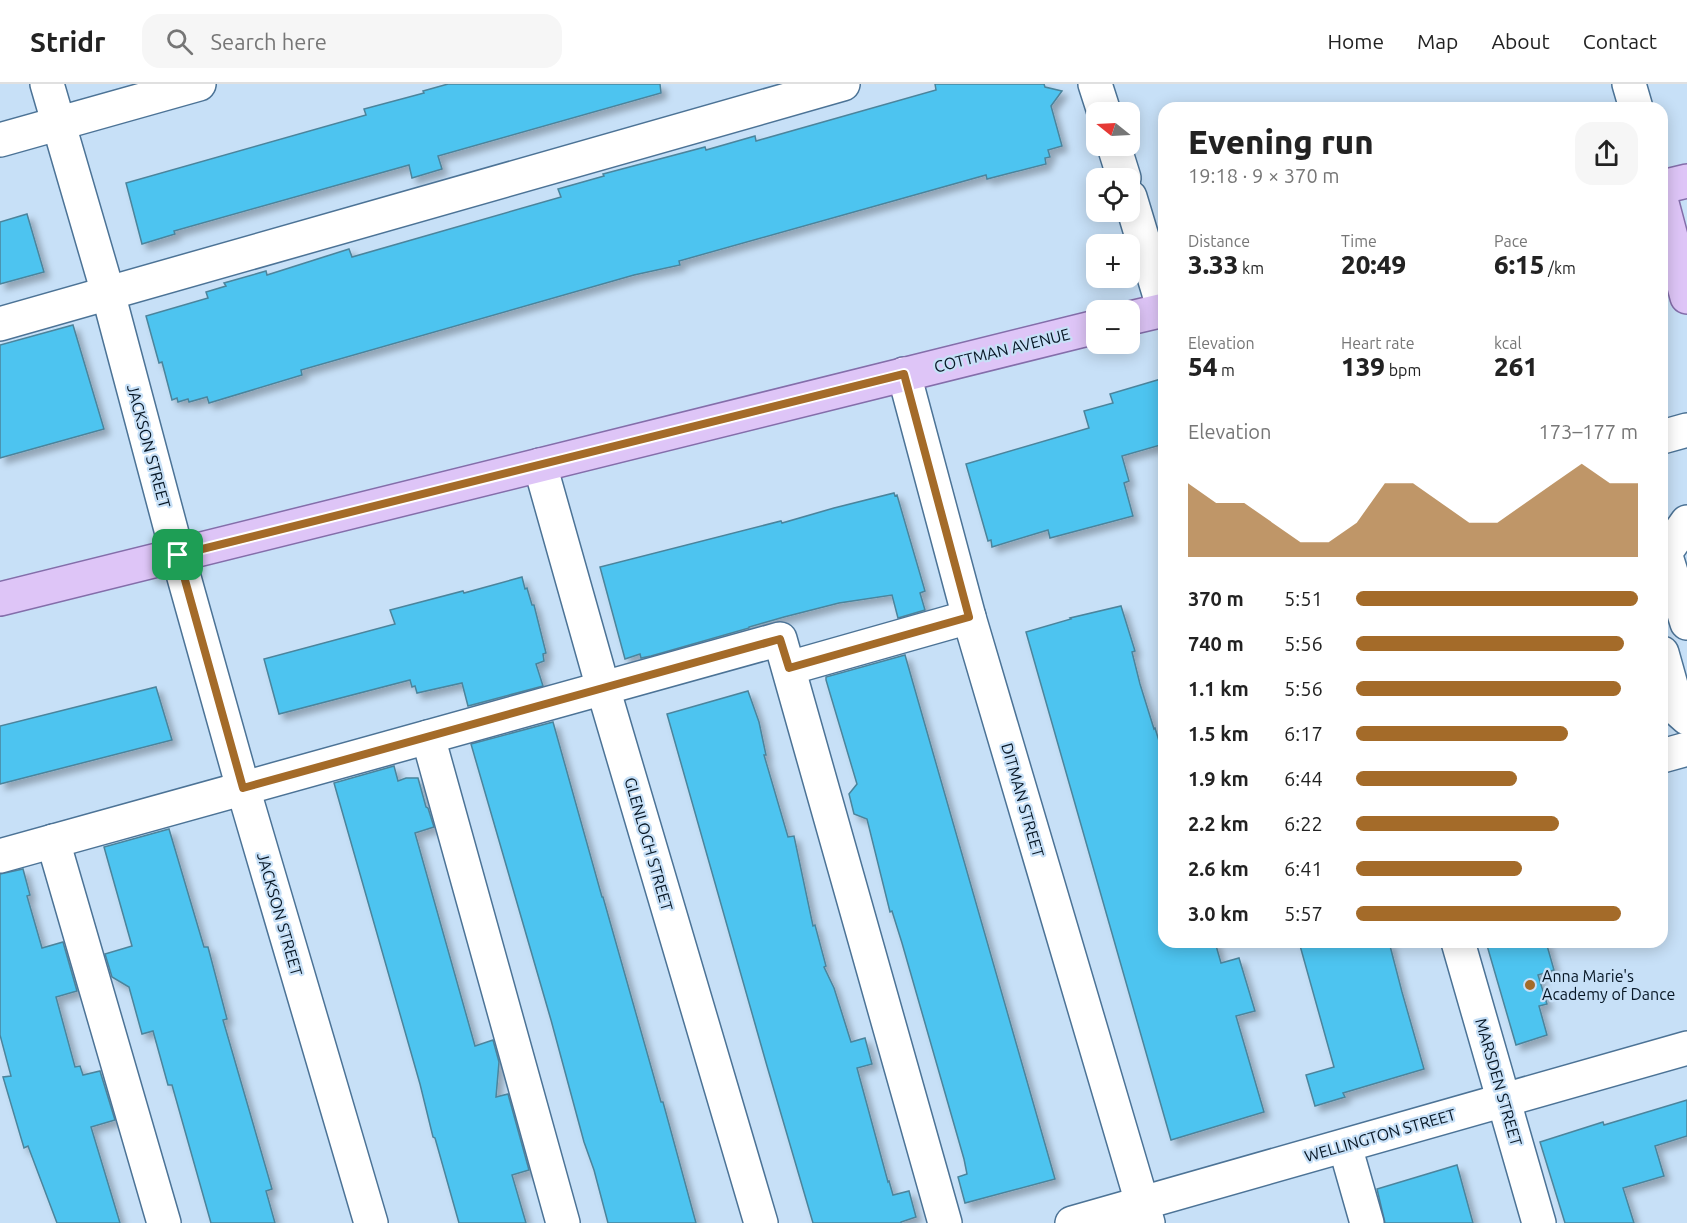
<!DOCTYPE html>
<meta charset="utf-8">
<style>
body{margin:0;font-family:Ubuntu,sans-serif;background:#f6f6f6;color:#222;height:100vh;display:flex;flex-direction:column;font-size:22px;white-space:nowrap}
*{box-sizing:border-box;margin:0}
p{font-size:20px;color:#767676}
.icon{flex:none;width:33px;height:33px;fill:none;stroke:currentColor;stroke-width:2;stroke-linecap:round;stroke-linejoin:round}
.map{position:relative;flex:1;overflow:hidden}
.panel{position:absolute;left:1158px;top:18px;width:510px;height:846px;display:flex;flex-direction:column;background:#fff;border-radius:18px;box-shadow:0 3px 15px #0003}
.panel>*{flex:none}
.needle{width:39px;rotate:288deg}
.buttons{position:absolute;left:1086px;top:18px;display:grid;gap:12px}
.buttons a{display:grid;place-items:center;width:54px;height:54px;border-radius:12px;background:#fff;box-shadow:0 3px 15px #0003;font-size:30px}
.pin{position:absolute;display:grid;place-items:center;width:51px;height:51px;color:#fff;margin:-26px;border-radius:12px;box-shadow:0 3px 9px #0006}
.round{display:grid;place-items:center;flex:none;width:63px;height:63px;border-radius:18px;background:#f6f6f6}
.headline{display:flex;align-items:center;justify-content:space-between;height:102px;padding:0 30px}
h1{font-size:33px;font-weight:800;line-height:45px}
.metrics{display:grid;grid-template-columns:repeat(3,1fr);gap:9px;height:102px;padding:6px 30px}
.metrics div{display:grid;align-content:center}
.metrics b{font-size:26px;font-weight:800}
.metrics small{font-size:16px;font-weight:400}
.metrics p{font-size:16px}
.chart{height:168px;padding:12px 30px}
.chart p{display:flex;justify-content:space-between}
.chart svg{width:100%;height:108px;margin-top:6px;fill:#a46b29;opacity:.7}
ul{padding:0 30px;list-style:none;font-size:20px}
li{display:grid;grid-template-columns:96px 72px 1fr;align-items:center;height:45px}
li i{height:15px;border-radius:8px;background:#a46b29}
header{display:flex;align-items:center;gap:36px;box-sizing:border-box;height:84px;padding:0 30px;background:#fff;border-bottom:2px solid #e0e0e0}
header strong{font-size:28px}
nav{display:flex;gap:33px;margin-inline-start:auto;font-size:21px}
.search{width:420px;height:54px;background:#f6f6f6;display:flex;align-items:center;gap:15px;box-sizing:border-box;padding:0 21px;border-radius:18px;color:#767676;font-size:22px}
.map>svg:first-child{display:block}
.building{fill:#4ec4f0;stroke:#4b849c;stroke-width:1.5;filter:url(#shadow)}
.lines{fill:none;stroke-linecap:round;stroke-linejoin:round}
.minor-casing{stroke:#4c7396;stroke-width:36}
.major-casing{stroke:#846eaa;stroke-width:36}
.minor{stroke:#fff;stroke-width:33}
.major{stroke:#dec5f7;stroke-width:33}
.route-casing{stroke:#fff;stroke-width:12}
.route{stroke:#a46b29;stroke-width:8}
.poi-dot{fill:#a46b29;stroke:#c7e0f7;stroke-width:2}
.labels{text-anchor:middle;stroke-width:4.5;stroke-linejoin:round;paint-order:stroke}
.street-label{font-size:16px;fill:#071624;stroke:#c7e0f7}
.poi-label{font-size:16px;fill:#071624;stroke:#c7e0f7;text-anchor:start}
</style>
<header>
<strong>Stridr</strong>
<div class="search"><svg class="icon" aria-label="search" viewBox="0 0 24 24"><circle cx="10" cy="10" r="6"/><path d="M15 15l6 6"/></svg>Search here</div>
<nav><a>Home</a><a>Map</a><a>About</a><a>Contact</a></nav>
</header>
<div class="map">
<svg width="1687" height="1139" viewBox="0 0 1687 1139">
<defs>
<filter id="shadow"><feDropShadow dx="5.5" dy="5.5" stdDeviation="3" flood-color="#0004"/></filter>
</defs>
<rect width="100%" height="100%" fill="#c7e0f7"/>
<!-- building -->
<g class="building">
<path d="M448,0H660L661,9L438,72L442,85L412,94L409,81L174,147L175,150L142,160L126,99L366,31L364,25L424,9L423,7Z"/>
<path d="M935,0H1044L1045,3L1062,7L1051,22L1062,62L1048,66L1050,73L1045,74L1046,80L987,95L986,91L679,177L680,181L634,191L301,286L302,291L209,319L207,313L189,318L188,315L178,318L177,314L172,316L162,278L159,279L146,232L208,214L206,208L226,202L224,199L266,187L267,191L349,165L352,173L561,113L558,105L604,92L603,90L705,63L706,66L755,52L756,57L936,6Z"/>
<path d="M27,130L44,188L0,200V138Z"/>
<path d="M73,241L104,345L0,374V261Z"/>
<path d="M1164,294V360L1122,372L1129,397L1124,399L1133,432L1050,454L1048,446L992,463L991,456L988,457L966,380L1089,344L1084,327L1113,319L1110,310Z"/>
<path d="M894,409L895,412L897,411L925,507L920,509L925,526L898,534L892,511L839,519L784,533L749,543V544L651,572L641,574L640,570L625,575L600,483L781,437L782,439L834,424Z"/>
<path d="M522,493L525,505L527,504L532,521H534L546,569L543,570L544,577L536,580L543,602L468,622L462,599L417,609L415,602L412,603L410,596L279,630L264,575L395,540L390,526L463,507L464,509Z"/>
<path d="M1121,522L1135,567L1132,568L1140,600L1154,645L1155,644L1164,673V858H1215L1221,879L1239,874L1255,927L1236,932L1264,1028L1171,1056L1026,548L1071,535L1070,534Z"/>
<path d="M905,571L1055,1095L965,1119L958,1093L967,1090L964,1075L902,859L892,827L890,828L867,735L854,730L849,710L857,700L826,596V593Z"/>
<path d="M156,603L172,656L0,700V642Z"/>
<path d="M748,607L759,638L766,671H764L788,753L794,752L813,842L815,841L826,882L824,883L834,904L851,958L865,954L872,980L857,984L888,1098L889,1097L893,1111L909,1107L916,1133L901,1138V1139H813L767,982L667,630Z"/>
<path d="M553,638L602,813H603L661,1018H663L696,1139H608L594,1086L584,1058L551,936L471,660Z"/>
<path d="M394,682L398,697L406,694H418L426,723L428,724L434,743L415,749L475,962L493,956L499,978L496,1013L508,1010L529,1086L512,1091L526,1139H459L435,1054L433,1053L420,1000L334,699Z"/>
<path d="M169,745L204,863H208L227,935L223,936L272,1105L266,1107L275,1139H211L172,1001H168L153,947L142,950L129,903L112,893L105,870L132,862L104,763Z"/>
<path d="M23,785L30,811L27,812L42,864L63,858L77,907L56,913L75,983L80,982L83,991L100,987L115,1036L91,1043L120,1139H57L28,1062L24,1064L3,993L11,992L0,951V790Z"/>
<path d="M1299,858H1381V860L1389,858L1402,908L1424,985L1343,1009L1345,1013L1315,1022L1306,991L1334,983Z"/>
<path d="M1486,858H1546L1554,886L1538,891L1547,920L1539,922L1547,951L1516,961Z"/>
<path d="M1687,1016V1052L1655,1062L1664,1092L1623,1104L1634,1139H1565L1540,1058L1603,1038L1604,1041Z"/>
<path d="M1457,1081L1473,1139H1385L1377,1105Z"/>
</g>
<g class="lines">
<defs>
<g id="minor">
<path d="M47,0L108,209L178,472L243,704L371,1139"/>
<path d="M1095,0L1104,28"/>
<path d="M1629,0L1636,24"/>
<path d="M0,56L199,0"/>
<path d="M1114,62L1124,94"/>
<path d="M1130,113L1164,226"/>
<path d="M0,240L843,0"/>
<path d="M904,290L969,533L1148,1139"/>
<path d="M1662,353L1687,346"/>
<path d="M540,381L603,604L761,1139"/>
<path d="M1687,438L1665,469L1687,539"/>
<path d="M1662,569L1678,626L1687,634"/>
<path d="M789,584L969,533"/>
<path d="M428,653L563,1139"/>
<path d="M1662,672L1687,665"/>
<path d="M53,757L164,1139"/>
<path d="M0,772L780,555L945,1139"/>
<path d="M1458,858L1539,1139"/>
<path d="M1345,1062L1367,1139"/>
<path d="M1072,1139L1687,964"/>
</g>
<g id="major">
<path d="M1662,103L1687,97"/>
<path d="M1662,119L1687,213"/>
<path d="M1130,234L1164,226"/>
<path d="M0,515L1096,243"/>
</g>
</defs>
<!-- minor casing -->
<use href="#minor" class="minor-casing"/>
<!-- major casing -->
<use href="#major" class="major-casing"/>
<!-- minor -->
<use href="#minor" class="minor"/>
<!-- major -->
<use href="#major" class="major"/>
</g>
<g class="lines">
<defs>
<path id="route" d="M904,290L969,533L789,584L780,555L243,704L178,471Z"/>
</defs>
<!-- route casing -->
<use href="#route" class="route-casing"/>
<!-- route -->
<use href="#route" class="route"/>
</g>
<!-- markers -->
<circle class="poi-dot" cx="1530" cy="901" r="6"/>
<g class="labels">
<!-- street labels -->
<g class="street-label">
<text transform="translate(1002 266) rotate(-14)" y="6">COTTMAN AVENUE</text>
<text transform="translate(149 362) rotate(75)" y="6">JACKSON STREET</text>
<text transform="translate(1023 716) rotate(74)" y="6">DITMAN STREET</text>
<text transform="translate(649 760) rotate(74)" y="6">GLENLOCH STREET</text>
<text transform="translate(280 830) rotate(74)" y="6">JACKSON STREET</text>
<text transform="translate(1499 998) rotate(74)" y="6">MARSDEN STREET</text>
<text transform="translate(1380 1051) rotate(-16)" y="6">WELLINGTON STREET</text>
</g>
<!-- poi labels -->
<g class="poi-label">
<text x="1542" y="898">Anna Marie's<tspan x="1542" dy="18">Academy of Dance</tspan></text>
</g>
</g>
</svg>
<div class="buttons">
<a><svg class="needle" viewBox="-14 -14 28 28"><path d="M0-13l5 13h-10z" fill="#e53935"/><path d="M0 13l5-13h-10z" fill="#767676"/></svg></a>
<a><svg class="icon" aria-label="locate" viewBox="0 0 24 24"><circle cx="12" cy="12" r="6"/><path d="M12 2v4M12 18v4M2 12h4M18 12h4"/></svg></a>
<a>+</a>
<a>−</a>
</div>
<div class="pin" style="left:178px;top:471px;background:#1e9e55"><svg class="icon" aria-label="arrive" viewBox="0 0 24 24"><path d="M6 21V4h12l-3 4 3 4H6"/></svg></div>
<section class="panel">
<div class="headline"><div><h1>Evening run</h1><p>19:18 · 9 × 370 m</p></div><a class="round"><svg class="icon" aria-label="share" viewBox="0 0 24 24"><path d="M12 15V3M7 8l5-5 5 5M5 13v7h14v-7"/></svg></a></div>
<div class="metrics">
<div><p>Distance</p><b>3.33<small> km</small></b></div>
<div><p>Time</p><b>20:49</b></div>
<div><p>Pace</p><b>6:15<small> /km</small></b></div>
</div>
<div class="metrics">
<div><p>Elevation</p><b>54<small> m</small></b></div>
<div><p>Heart rate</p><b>139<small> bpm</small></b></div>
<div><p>kcal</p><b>261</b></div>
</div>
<div class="chart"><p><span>Elevation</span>173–177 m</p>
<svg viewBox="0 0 160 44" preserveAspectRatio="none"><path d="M0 44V14L10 22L20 22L30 30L40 38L50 38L60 30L70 14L80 14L90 22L100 30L110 30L120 22L130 14L140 6L150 14L160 14V44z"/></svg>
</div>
<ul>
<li><b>370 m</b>5:51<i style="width:100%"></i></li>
<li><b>740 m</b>5:56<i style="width:95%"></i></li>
<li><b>1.1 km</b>5:56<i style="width:94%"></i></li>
<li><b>1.5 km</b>6:17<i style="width:75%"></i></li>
<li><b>1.9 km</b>6:44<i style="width:57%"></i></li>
<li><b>2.2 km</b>6:22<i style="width:72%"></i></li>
<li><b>2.6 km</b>6:41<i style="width:59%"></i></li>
<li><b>3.0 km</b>5:57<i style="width:94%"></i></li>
</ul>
</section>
</div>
